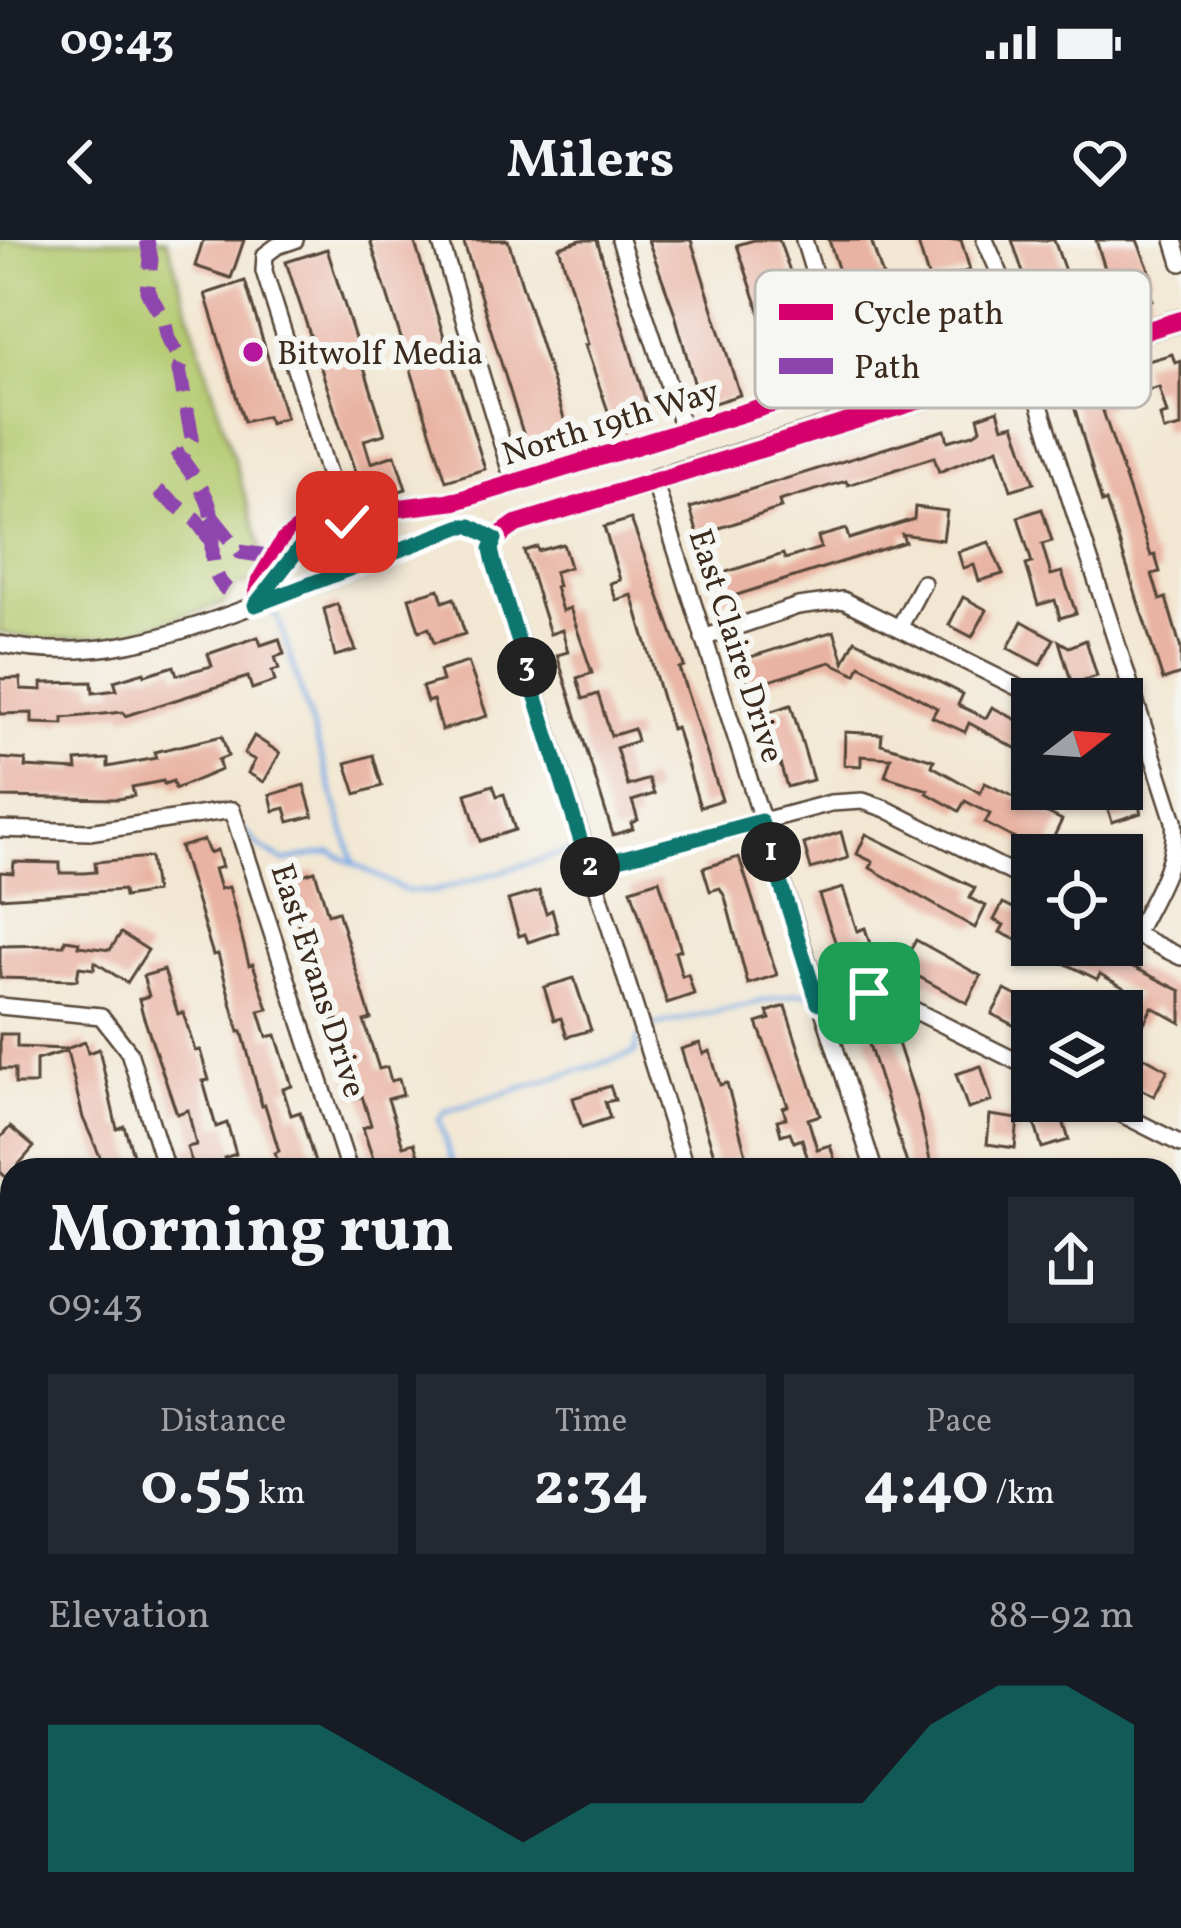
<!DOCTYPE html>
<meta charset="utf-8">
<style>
body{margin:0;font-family:Vollkorn,serif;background:#242831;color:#f1f3f6;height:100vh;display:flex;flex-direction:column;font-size:45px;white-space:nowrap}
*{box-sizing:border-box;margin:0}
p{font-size:39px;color:#9ea1a6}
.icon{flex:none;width:66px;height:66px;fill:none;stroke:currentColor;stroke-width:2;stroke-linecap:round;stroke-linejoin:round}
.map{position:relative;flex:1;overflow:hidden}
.side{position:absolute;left:0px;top:918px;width:1182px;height:771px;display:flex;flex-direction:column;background:#171b24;border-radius:36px 36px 0 0;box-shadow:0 3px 9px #0004}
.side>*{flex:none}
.needle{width:78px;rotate:73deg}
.buttons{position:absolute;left:1011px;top:438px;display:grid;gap:24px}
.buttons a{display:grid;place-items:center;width:132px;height:132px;border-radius:0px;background:#171b24;box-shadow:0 3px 9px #0004;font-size:60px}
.pin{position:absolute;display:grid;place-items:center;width:102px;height:102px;color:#fff;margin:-51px;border-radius:24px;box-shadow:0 6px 18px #0006}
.km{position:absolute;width:60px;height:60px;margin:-30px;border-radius:50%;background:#222;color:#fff;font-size:33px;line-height:60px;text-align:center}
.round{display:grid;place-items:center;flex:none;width:126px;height:126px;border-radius:0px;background:#242831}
.summary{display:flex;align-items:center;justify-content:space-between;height:204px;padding:0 48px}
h1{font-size:66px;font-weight:700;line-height:90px}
.stats{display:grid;grid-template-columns:repeat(3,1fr);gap:18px;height:204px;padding:12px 48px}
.stats div{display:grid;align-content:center;border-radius:0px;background:#242831;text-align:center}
.stats b{font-size:60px;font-weight:700}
.stats small{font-size:33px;font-weight:400}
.stats p{font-size:33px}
.chart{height:336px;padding:24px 48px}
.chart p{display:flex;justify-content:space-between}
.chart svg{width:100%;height:216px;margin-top:12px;fill:#0f766e;opacity:.7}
.status{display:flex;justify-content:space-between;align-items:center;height:84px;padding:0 60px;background:#171b24;direction:ltr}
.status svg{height:33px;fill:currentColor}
header{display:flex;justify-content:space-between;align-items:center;height:156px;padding:0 48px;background:#171b24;font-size:54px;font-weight:700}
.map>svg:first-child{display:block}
.green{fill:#b3c96e;stroke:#777a46;stroke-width:3}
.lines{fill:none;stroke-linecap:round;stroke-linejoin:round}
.stream{stroke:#78abe5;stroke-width:4.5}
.building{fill:#e9b3a3}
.lane-casing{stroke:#564639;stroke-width:12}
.street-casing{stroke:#564639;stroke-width:20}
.secondary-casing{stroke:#564639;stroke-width:26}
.primary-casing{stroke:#564639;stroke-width:28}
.path{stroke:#564639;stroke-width:3;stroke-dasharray:3 9;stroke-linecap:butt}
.lane{stroke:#fff;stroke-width:8}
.street{stroke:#fff;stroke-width:15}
.secondary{stroke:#fee5c5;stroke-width:21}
.primary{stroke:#fcbd6f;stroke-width:24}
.quiet{stroke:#8e44ad;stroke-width:15;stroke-dasharray:30 15;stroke-linecap:butt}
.cycleway-casing{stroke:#f6f6f2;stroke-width:26}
.cycleway{stroke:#d6006c;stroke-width:18}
.route-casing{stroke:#fff;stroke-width:24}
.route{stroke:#0f766e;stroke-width:15}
.poi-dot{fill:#b5179e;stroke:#f6f6f2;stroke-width:4.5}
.labels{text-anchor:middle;stroke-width:12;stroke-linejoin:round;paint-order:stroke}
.poi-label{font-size:33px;fill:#3b2a1e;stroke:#f6f6f2;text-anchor:start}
.street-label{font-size:33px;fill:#3b2a1e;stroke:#f6f6f2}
.key{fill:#f6f6f2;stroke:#beb9b2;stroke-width:3}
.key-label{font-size:33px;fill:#3b2a1e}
</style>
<div class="status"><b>09:43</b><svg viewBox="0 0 49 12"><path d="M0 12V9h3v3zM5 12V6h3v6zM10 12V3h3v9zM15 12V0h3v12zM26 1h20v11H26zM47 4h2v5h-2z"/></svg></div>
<header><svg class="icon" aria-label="back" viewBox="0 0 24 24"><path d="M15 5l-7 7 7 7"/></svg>Milers<svg class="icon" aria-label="heart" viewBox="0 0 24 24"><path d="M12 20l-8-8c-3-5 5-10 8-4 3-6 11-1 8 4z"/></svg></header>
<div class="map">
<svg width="1181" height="1688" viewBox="0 0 1181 1688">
<rect width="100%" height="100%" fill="#f6f6f2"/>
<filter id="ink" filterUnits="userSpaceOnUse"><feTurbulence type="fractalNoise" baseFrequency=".00833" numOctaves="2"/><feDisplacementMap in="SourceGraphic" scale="24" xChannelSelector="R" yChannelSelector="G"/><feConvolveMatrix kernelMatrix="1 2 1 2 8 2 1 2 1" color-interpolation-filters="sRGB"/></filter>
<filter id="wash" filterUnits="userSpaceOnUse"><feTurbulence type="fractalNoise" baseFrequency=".004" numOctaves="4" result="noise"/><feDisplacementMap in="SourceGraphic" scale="48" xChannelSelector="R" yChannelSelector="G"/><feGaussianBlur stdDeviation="2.7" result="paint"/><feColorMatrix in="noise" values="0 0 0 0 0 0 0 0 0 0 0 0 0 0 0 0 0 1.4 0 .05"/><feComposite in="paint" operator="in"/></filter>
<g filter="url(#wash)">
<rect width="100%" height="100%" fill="#f2e7d2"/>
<!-- green -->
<g class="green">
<path d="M0,0H167L266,324L256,344L238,345L223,364L120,395L44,400L0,393Z"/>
<path d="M0,1664L12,1666V1677H342L356,1688H0Z"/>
</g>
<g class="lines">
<!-- stream -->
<g class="stream">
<path d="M260,367L278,377L354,622"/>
<path d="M243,589L260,607L284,621L331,612L406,651L432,652L570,611L582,615"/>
<path d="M648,787L799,753L812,754"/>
<path d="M454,930L439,879L446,871L635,813L638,799"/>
<path d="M0,1406L12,1389"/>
</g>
</g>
<g id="blocks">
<!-- building -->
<g class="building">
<path d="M203,0H244L231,38L195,26Z"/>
<path d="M370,0H414L485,229L446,241Z"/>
<path d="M463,0H508L573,207L531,219Z"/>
<path d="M581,0H597L652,183L616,194L585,105L588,104L559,7Z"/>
<path d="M648,0H691L740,155L701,167L674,71Z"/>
<path d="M754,0H779L808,83L804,84L819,131L778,143L768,110L772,109L737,5Z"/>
<path d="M829,0H871L904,101L865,113Z"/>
<path d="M917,0H961L970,30L930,43Z"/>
<path d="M1012,0H1054L1078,68L1039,80Z"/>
<path d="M1096,0H1137L1152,37L1146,39L1152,60L1118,70Z"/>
<path d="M327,9L385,194L364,200L371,223L395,215L406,249L365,262L286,22Z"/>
<path d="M245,41L286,178L269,183L267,176L244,182L205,54Z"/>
<path d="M1172,114L1175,123L1181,121V187L1164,191L1160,176L1167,174L1159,147L1149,150L1141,123Z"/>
<path d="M1101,131L1111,165L1102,168L1151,316L1155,315L1160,332L1152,334L1160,360L1166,358L1181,409V434L1163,440L1106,261L1102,263L1072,159L1082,156L1077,139Z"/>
<path d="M998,170L1003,187L1014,184L1034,243L1011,250L998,208L939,232L934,217L848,245L846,241L779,261L781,268L698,295L690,268L945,190L948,201L973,194L981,189L978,177Z"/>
<path d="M915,267L947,271L943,300L902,294L905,302L724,359L717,335L783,314L785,319L821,308L818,297L846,289L849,299L914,279Z"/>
<path d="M1042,269L1052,301L1042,304L1051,335L1062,332L1076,373L1060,378L1055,360L1038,365L1026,325L1032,323L1018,277Z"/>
<path d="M631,279L680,414L684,426L679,428L722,560L700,567L676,487L671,489L632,355L616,360L610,343L620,340L604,287Z"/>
<path d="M989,302L1003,334L979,341L974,325L963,328L958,312Z"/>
<path d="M563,304L570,327L554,332L558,346L555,347L562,371L570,368L592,433L577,438L583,459L598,454L611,496L634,489L637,501L616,508L628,546L649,539L654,554L632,561L638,580L631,583L633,589L613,595L557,415L568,412L562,390L550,394L524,311L537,307L538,311Z"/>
<path d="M439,349L443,362L454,358L465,394L434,403L429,388L419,391L409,358Z"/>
<path d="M963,357L987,370L972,397L949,385Z"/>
<path d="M337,364L356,410L335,416L324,369Z"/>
<path d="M1022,381L1054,399L1040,425L1008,408Z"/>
<path d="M834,391L844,422L855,400L963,454L958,465L986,478L992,467L1032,488V517L969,483L965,492L932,477L937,468L860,425L856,434L830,422L750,447L741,420Z"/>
<path d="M258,397L261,405L279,399L284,414L275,417L279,429L272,431L275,441L252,449L248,437L125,476L123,472L63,478V484L32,483V473L0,474V439L20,438L21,449L42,450V443L92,442L93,453L117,450L114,441L144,432L145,435L174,426L177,435L212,426L208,414Z"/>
<path d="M1086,400L1097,436L1072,444L1059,401L1069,407Z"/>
<path d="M468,422L487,476L442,490L433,460L427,462L422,447L442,441L439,431Z"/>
<path d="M791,465L813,540L787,547L765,473Z"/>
<path d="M845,492L882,494L881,504L934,520L932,526L980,553L985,543L1062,580L1045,615L985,583L990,574L965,561L959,571L927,553L928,550L885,536L891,518L861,516V526L844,525Z"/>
<path d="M222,496L228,516L218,520L221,530L175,549L173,541L164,544L163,541L132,547L134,556L118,559L1,557L0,518L26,520L25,527L77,530L76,521L108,519V527L156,518L154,512Z"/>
<path d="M254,496L280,513L264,542L248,533L255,520L244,514Z"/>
<path d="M373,515L382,546L356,554L346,523Z"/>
<path d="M1125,519L1141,573L1112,582L1102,549H1122Z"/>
<path d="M304,545L313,576L289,582L285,568L274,571L270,555Z"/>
<path d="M493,545L497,556L504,554L515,590L480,601L466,554Z"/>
<path d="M841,592L848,618L811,629L804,604Z"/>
<path d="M866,594L975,648L970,658L986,666L975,688L870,628L873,622L857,614Z"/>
<path d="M204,600L209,613L217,610L222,627L214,629L220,649L229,647L249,725L253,724L268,769L259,771L267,797L276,795L292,846L283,849L291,875L300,872L317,930H280L275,913L279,911L265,865L262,866L242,791L239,792L218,714L213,715L180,607Z"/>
<path d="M150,617L155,652L124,657L123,650L0,658V632L13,633L14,622L60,623V633H84L96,632L95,622Z"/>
<path d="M739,617L777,735L748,744L725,657L720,648L710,651L703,628Z"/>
<path d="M315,631L328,674L338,671L371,779L364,781L379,829L387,827L391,841L399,839L403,855L388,859L403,906L414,903L421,924L414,926L415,930H377L368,904L363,888L371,885L362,856L354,859L339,808L346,806L338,779L329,781L314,730L321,728L313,701L304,703L289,651L299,648L296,637Z"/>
<path d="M659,640L681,710L675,712L682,736L688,734L694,754L667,763L631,649Z"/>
<path d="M843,648L857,691L865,688L875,720L845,730L819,655Z"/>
<path d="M539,651L546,673L552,670L558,692L528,702L525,694L519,696L508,660Z"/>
<path d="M1003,663L1032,677V705H1089L1181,751V783L1152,767L1142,787L1125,778L1137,755L1100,734L1097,739L1000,692L1004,685L994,680Z"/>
<path d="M121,693L148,710L127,743L95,722L94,729L79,727L77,740L0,738V706L64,705L65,700L79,702L78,706L110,710Z"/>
<path d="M916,700L981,736L967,763L901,727Z"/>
<path d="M164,730L178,774L183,772L195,811L200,810L209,840L203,841L216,887L227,883L236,914L224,918L228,930H194L187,907L196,905L188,870L177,874L143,775L139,759L149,756L143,736Z"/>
<path d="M574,738L591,790L567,797L561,778L554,780L544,747Z"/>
<path d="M1005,750L1045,771H1026L1017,787L992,774Z"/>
<path d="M785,766L820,875L808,879L817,909L830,905L838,930H811L802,899L794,902L790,892L781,895L777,880L786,878L783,868L788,866L757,783L770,779L767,772Z"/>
<path d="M889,788L893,798L896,797L917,861L932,930H909L866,795Z"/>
<path d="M0,794H17V807L66,809L85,802L88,813L99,809L117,889L124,886L138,930H106L83,878L67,811L36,820V844H15V829H0Z"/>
<path d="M700,803L703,814L710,811L720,845L727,843L746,915L717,924L681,809Z"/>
<path d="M1144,817L1168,830L1154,856L1122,839L1131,820L1140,825Z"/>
<path d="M981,826L992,861L968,869L956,834Z"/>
<path d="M610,846L615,860L605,862L610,878L582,887L573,858Z"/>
<path d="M1061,874L1069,900L1042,908L1034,882Z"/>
<path d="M990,875L1018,879L1015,908L987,904Z"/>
<path d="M10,887L34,907L7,938L0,932V898Z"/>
<path d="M1170,1413L1181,1440V1492L1170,1496Z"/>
<path d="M981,1677H1093L1074,1688H1067L1062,1680L1037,1688H955Z"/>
</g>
</g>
</g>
<g filter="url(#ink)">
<use href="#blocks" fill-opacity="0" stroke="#564639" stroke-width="3"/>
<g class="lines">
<defs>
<path id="lane" d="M1149,1688L1181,1678"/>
<g id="street">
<path d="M295,0L277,6L265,15L264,31L340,271L348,282"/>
<path d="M440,0L514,243"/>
<path d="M620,0L683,188"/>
<path d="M804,0L847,141"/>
<path d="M985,0L1014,66L1034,127"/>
<path d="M1174,0L1181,23"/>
<path d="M986,100L992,91L991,59"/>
<path d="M947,105L979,97L986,100L999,137"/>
<path d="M1028,128L1174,581C1178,622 1153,658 1135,694"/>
<path d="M260,358L304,302L348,282"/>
<path d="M255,365L261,339L283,302L298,290L400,268L456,261L847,141L947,105L959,82L1004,50"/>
<path d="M899,388L923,343"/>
<path d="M703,398L798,366L843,360L1041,459"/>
<path d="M0,404C91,423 170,397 255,365"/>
<path d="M0,589L89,592L232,570L349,930"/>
<path d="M589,627L831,563L863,561L886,569L1032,643"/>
<path d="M1122,688L1181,717"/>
<path d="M818,763L851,754L888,757L1032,829"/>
<path d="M0,766L101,776L129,812L166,930"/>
<path d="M1096,861L1181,904"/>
<path d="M686,930L491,309L501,291L516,284L654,241L874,930"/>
<path d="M1170,971L1181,968"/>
<path d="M0,978L12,1015"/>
<path d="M0,1223L12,1219"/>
<path d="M1170,1313L1181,1347"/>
<path d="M1170,1588L1181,1585"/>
<path d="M487,1677L499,1688"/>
<path d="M617,1677L621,1688"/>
<path d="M1117,1677L1120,1688"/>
</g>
<path id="secondary" d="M654,241L1181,80"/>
<g id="primary">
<path d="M0,1511L12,1512"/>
<path d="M390,1677L405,1688"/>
</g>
</defs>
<!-- lane casing -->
<use href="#lane" class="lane-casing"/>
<!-- street casing -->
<use href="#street" class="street-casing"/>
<!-- secondary casing -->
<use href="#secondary" class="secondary-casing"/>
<!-- primary casing -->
<use href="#primary" class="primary-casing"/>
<!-- path -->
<path class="path" d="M0,1618L12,1615"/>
<!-- lane -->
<use href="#lane" class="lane"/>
<!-- street -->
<use href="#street" class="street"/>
<!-- secondary -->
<use href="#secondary" class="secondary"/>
<!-- primary -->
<use href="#primary" class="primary"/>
<!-- quiet -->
<g class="quiet">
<path d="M147,0L151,20L147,51L164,79L168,99L182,122L179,130L192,197L180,218"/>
<path d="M176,211C187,228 205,249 210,268C216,295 204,330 227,350"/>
<path d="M158,251L196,280L211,300"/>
<path d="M211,276L240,312L267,316"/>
<path d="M43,1677H60"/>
<path d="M252,1677L266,1688"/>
<path d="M0,1685L32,1677"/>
</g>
<defs>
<g id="cycleway">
<path d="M255,365L462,286H471L495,299L516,284L1181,80"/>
<path d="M255,365L261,339L283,302L298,290L400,268L456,261L847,141L947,105L959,82L1004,50"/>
</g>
</defs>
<!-- cycleway casing -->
<use href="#cycleway" class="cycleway-casing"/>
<!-- cycleway -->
<use href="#cycleway" class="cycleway"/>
</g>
</g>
<g class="lines" filter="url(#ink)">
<defs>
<path id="route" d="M347,282L304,302L255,365L462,286H471L495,299L491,309L494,323L589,627L761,581L818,763L869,753"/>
</defs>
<!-- route casing -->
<use href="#route" class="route-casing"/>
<!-- route -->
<use href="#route" class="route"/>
</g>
<!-- markers -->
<circle class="poi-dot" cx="253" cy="112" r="12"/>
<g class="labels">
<!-- poi labels -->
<g class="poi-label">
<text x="277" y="124">Bitwolf Media</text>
</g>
<!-- street labels -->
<g class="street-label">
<text transform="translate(610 181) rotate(-17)" y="12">North 19th Way</text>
<text transform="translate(738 405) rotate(72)" y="12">East Claire Drive</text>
<text transform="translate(320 740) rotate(72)" y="12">East Evans Drive</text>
</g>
</g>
<!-- legend -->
<rect x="755" y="30" width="396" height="138" rx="18" class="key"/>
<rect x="779" y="64" width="54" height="16" fill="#d6006c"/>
<rect x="779" y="118" width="54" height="16" fill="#8e44ad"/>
<g class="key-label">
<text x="854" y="84">Cycle path</text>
<text x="854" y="138">Path</text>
</g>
</svg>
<div class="buttons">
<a><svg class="needle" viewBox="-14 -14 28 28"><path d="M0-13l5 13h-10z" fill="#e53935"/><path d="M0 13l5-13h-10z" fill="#9ea1a6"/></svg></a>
<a><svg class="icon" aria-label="locate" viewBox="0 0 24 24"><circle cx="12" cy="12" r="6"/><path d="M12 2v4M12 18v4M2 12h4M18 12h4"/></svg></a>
<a><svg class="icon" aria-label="layers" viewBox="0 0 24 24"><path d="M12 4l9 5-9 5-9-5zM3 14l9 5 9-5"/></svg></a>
</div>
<div class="pin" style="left:869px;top:753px;background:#1e9e55"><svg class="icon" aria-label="arrive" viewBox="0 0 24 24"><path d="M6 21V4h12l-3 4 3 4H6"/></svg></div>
<div class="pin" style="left:347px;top:282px;background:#d93025"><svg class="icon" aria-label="check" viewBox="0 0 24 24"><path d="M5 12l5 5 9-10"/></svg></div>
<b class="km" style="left:771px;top:612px">1</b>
<b class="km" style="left:590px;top:627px">2</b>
<b class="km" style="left:527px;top:427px">3</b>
<section class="side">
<div class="summary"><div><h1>Morning run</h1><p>09:43</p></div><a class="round"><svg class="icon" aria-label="share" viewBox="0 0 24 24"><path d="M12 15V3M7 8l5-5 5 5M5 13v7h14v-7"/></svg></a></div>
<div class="stats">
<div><p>Distance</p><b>0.55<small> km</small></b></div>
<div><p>Time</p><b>2:34</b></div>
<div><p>Pace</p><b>4:40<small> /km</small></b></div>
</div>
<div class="chart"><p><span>Elevation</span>88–92 m</p>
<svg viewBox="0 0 160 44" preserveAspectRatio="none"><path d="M0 44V14L10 14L20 14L30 14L40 14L50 22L60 30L70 38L80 30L90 30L100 30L110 30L120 30L130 14L140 6L150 6L160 14V44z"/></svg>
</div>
</section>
</div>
